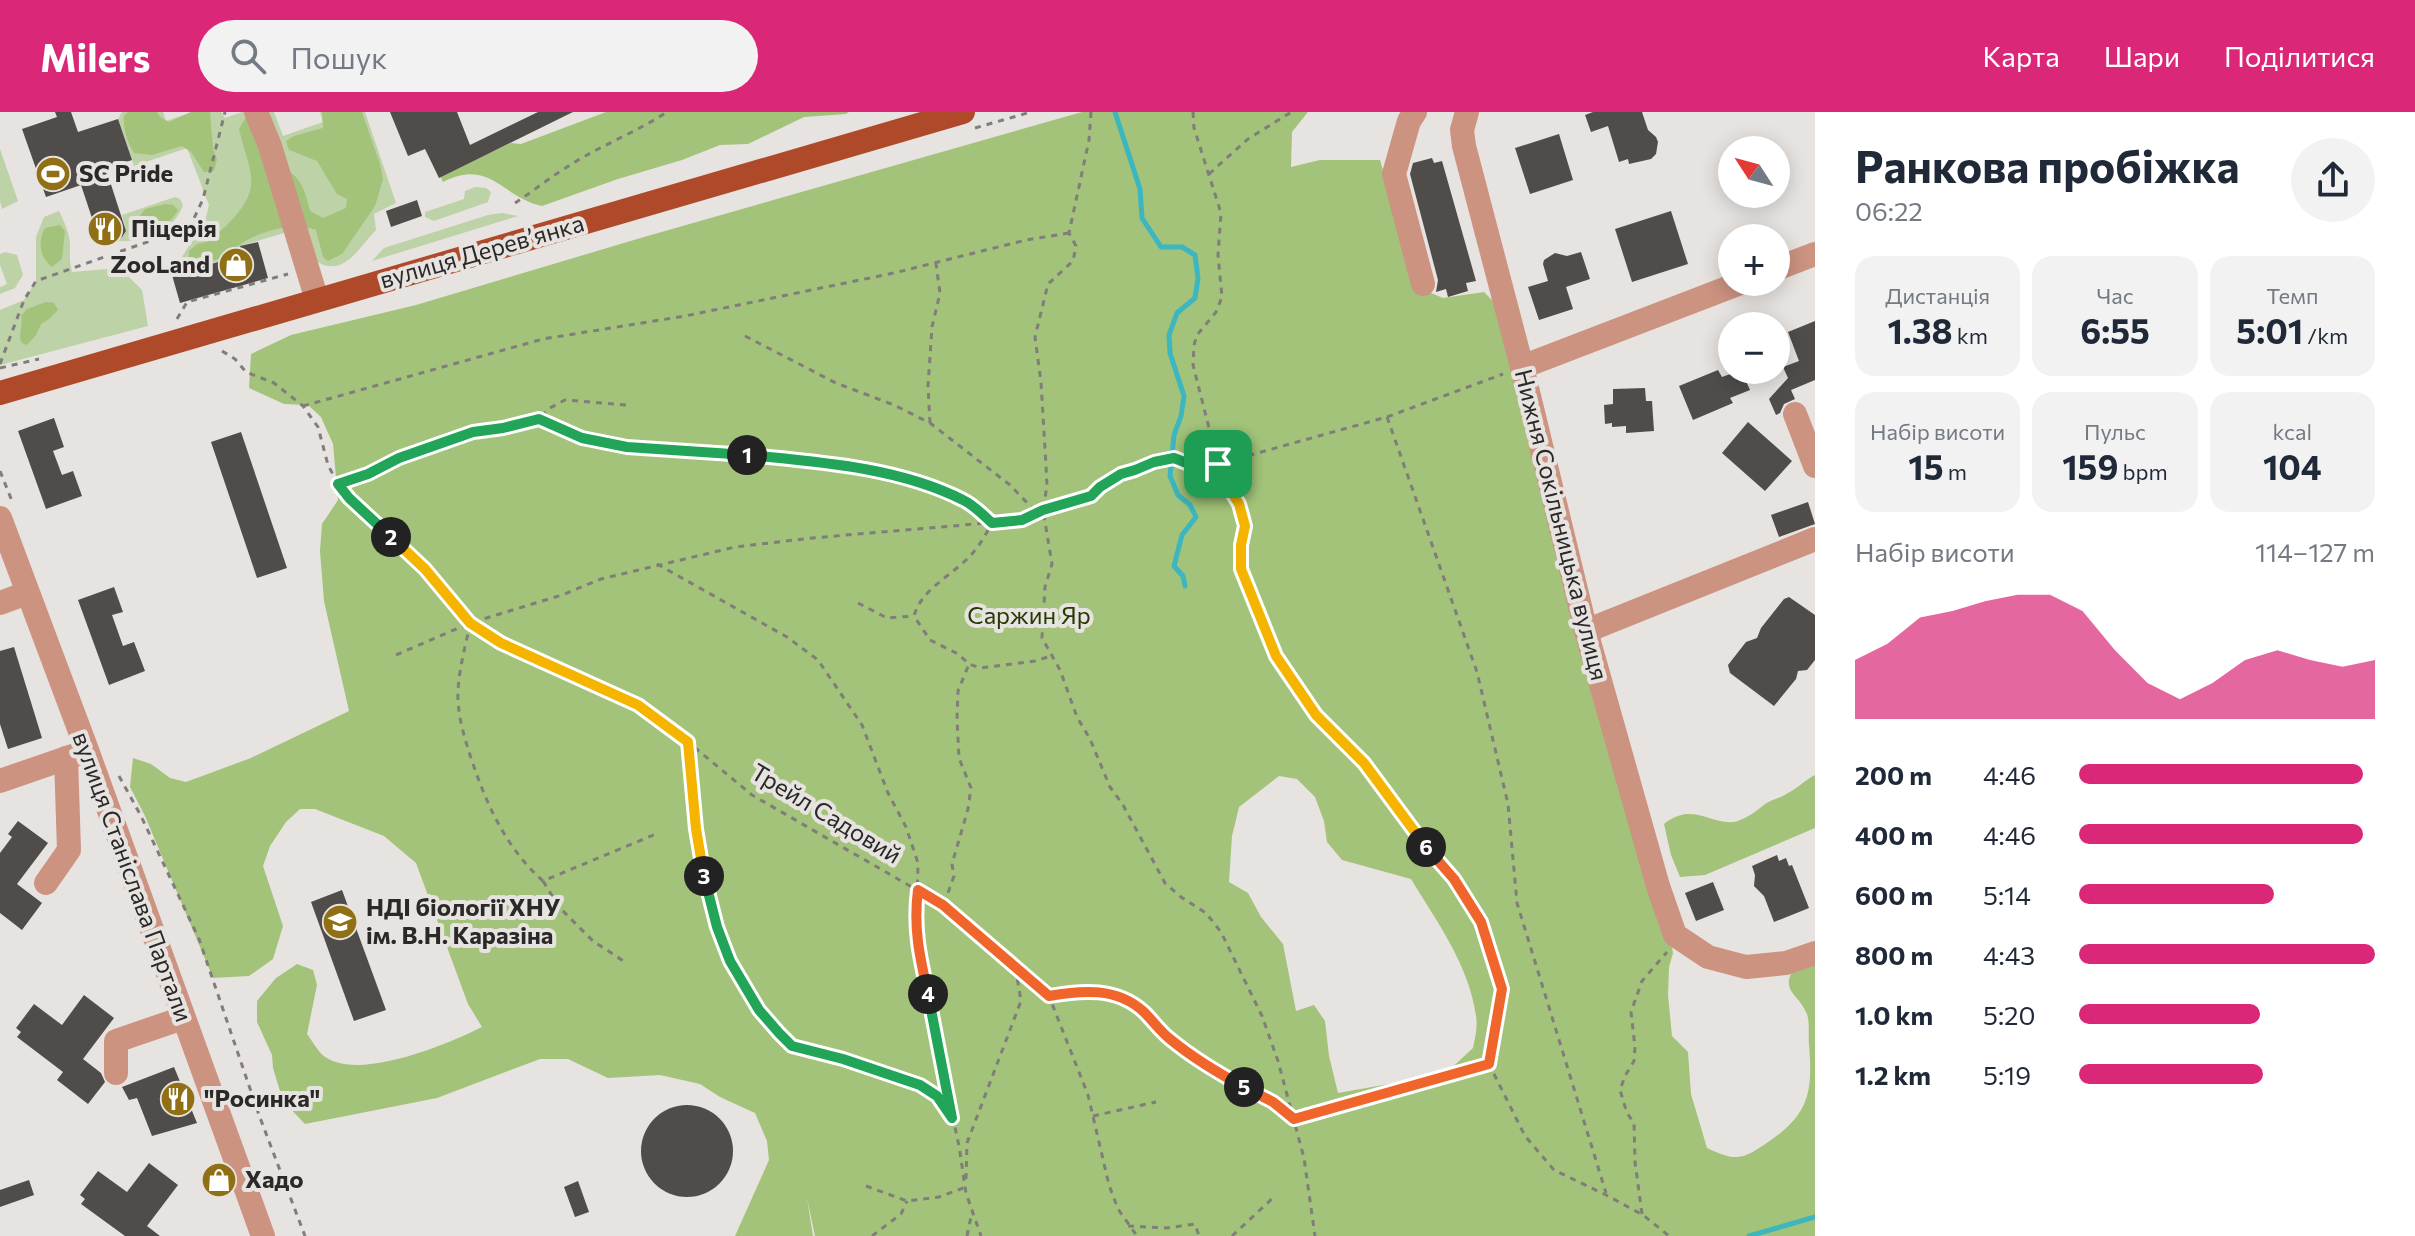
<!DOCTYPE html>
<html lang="uk">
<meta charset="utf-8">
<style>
body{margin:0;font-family:Commissioner,sans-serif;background:#f2f2f3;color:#1f2937;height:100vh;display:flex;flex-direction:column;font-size:30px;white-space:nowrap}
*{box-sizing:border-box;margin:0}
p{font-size:26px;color:#747a83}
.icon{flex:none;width:44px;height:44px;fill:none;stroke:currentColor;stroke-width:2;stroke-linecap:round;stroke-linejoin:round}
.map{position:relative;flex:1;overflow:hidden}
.drawer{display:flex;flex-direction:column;background:#fff;width:600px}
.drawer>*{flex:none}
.needle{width:52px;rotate:306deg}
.fabs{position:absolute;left:1718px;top:24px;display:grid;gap:16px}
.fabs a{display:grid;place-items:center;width:72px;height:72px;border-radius:50%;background:#fff;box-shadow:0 4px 20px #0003;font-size:40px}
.pin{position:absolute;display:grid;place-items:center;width:68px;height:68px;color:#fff;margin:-34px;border-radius:16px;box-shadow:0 4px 12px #0006}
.km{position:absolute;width:40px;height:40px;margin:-20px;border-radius:50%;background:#222;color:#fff;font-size:22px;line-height:40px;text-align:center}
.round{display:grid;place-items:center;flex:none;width:84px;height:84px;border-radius:42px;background:#f2f2f3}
.overview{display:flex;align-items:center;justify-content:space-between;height:136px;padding:0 40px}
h1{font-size:44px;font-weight:700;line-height:60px}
.figures{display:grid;grid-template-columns:repeat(3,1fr);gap:12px;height:136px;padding:8px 40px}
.figures div{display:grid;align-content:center;border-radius:20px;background:#f2f2f3;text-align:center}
.figures b{font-size:34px;font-weight:700}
.figures small{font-size:22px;font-weight:400}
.figures p{font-size:22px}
.chart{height:224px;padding:16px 40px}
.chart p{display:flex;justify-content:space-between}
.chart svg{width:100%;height:144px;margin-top:8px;fill:#db2777;opacity:.7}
ul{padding:0 40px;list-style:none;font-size:26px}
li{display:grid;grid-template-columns:128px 96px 1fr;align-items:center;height:60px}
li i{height:20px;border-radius:10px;background:#db2777}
header{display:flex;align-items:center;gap:48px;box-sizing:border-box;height:112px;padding:0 40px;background:#db2777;color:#fff}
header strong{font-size:38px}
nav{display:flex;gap:44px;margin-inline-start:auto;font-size:28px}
.search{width:560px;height:72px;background:#f2f2f3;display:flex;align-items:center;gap:20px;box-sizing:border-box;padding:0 28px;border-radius:44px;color:#747a83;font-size:30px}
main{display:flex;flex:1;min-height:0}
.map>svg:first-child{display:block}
.green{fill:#bdd2a6}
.forest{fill:#a2c379;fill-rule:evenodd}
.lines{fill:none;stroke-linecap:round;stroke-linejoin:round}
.stream{stroke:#3cb6bf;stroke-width:5}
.building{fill:#4f4c4a}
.path{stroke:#807d7b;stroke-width:3;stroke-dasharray:6 6;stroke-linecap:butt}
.minor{stroke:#cc9381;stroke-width:24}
.major{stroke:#ae4929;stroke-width:24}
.split-1-casing{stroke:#fff;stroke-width:16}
.split-2-casing{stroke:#fff;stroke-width:16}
.split-3-casing{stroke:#fff;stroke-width:16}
.split-4-casing{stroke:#fff;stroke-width:16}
.split-5-casing{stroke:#fff;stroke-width:16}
.split-6-casing{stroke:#fff;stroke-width:16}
.split-7-casing{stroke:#fff;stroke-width:16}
.split-1{stroke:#22a559;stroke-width:10}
.split-2{stroke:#22a559;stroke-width:10}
.split-3{stroke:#f5b400;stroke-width:10}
.split-4{stroke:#22a559;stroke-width:10}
.split-5{stroke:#f0652b;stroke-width:10}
.split-6{stroke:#f0652b;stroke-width:10}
.split-7{stroke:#f5b400;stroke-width:10}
.labels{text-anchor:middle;stroke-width:8;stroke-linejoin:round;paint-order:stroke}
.poi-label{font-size:24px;font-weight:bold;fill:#2b2928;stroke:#e7e3e0;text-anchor:start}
.street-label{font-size:24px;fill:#2b2928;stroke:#e7e3e0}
.park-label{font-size:24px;fill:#263a02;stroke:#e7e3e0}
</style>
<header>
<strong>Milers</strong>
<div class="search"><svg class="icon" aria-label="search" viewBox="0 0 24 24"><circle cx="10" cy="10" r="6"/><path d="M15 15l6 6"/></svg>Пошук</div>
<nav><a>Карта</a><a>Шари</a><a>Поділитися</a></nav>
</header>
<main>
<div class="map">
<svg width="1815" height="1124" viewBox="0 0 1815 1124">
<rect width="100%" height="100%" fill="#e7e3e0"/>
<!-- green -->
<g class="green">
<path d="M122,0H163L166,9L192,0H221L225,6L242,0H274L283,24L323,10L320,0H365L396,91L374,102L376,118C368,126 362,135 354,143C325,171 308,141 287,120L241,134L243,143L171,162L205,109L209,93L187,36L134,54L118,7Z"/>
<path d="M0,37L18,89L2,97L0,89Z"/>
<path d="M475,75L486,76L491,80L488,90L434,109L425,105V100L464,87L465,79Z"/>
<path d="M175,85L180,87L183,93C174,120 143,131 116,129L122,125L126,119L122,103Z"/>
<path d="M59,99C64,110 69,119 70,132C70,142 69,149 72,160L120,156L142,178L148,214L0,253V198L24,188L36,169V125L44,105Z"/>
<path d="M502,101L518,104L372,149L384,136L488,103Z"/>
<path d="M5,140L17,143L23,163L15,176L0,182V175L7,172L0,153V142Z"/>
</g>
<!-- forest -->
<g class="forest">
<path d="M128,0H157L160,5L169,10L191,0H210L213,37L217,47L214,59L204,60L191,40L182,34L152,43L134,41C127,29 123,17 124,4Z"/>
<path d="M249,0L289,59C303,69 306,83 310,99L323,106L346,96L347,87L337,82L317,49L289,38L286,29L294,24L323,16L322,0H362L380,52L383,67L375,94L342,142L328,149L323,145L316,118C294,109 262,119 242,131C234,137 225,145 215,148C209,150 202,150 196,151L189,147V139L197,132L211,129C216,120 223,118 229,111C265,74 249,60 239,17Z"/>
<path d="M606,0H849L846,2L804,5L748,32L720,33L682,48L618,67L542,94C501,85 491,46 443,70L440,64L511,31L521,32Z"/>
<path d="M1082,0H1308L1292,20L1291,55L1320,48H1380L1412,157L1431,181L1443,186L1484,180L1496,192L1668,815L1673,841L1669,855L1668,883L1672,924L1688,940L1691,982L1707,1036C1729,1046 1738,1050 1759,1036C1805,1007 1814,988 1809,933C1808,924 1810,911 1807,902C1798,880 1779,880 1795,854L1815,848V1124H815L807,1086L813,1124H735L769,1048L767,1029L755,1001L720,985L700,972L660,963L608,966L568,947H540L437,986L305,1012L283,989L273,956L272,943L257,910V889L276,866L297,852L313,858L317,873L307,922C313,930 319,942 327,946C362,968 448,932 482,915L468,892L416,751L384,724L315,697H300L286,710L270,734L263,754L283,814L273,847L249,864L213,866L145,704L130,675L133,646L151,652L170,666L186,670L251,646L349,599L324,489L320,439L322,412L338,388L333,332L321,305L308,293L284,292L249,276L251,242L291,223L416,193L644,125ZM1279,664L1297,667L1315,685L1324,709L1327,730L1342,748L1411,767C1437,810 1469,853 1476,904C1478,914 1475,926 1473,936L1445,962L1338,981L1329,944L1325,909L1314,893L1296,899L1283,832L1261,805L1248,781L1229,770L1232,724L1239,695Z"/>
<path d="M165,92L173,93L178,98C170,112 159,118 144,121L140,104L145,97Z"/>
<path d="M60,113L65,119L62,147L52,155C40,146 37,129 45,116Z"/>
<path d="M46,190L54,191L58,198L49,207L41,212L36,223L27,233L22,231C17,223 24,213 21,204L27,197Z"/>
<path d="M1815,663V716L1705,763L1680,765L1671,743L1664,712C1694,688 1712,716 1738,709C1748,705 1757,699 1765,692C1772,687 1781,686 1788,681C1798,676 1805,668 1815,663Z"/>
</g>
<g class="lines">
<!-- stream -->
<g class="stream">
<path d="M1115,0L1140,77L1142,106L1161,135H1182L1195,143L1198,166L1195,186L1177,201L1169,223L1170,241L1184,284L1181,304L1174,323L1170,364L1178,383L1190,393L1196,405L1182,423L1174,454L1183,464L1185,474"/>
<path d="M1749,1124L1815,1105"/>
</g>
</g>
<!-- building -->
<g class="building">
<path d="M55,0H71L78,20L118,7L132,48L106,57L126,119L122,125L116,129L105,132L100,120L97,121L81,73L46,85L22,17L57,5Z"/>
<path d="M390,0H457L470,33L538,0H573L439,66L425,37L408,44Z"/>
<path d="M1593,0H1642L1648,18L1656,25L1658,30L1656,42L1651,47L1629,52L1628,47L1619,50L1608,14L1591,20L1585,3Z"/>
<path d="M1559,22L1573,68L1530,82L1515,36Z"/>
<path d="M1432,46L1434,51L1442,49L1476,169L1466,171L1468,179L1448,185L1446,177L1436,180L1438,168L1410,62L1413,51Z"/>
<path d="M417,88L422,104L391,115L386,99Z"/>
<path d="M1671,99L1688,152L1632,170L1615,117Z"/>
<path d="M258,130L268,166L180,191L172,163L243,143L240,134Z"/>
<path d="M1581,140L1590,167L1566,175L1573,197L1539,208L1528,175L1548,169L1543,152L1544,148L1555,141L1567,144Z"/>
<path d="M1815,209V268L1791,278L1795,287L1784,292L1780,301L1776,303L1769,287L1788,266L1783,255L1799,249L1788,220Z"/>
<path d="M1718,258L1722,265L1741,258L1750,278L1730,286L1733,291L1693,308L1679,274Z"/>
<path d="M1645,276L1646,289H1652L1654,319L1626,321V314L1612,315V311L1605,312L1604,293L1613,292V277Z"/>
<path d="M54,306L64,335L53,339L62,363L73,359L82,384L46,397L18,319Z"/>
<path d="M1748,310L1792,349L1765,379L1722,341Z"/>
<path d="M241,320L287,456L257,466L211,330Z"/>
<path d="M1808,390L1815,412L1779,425L1771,403Z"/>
<path d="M114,475L123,500L112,503L123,534L134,530L145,559L109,573L78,488Z"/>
<path d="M1789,485L1815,503V548L1807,558L1798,559L1796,567L1774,594L1730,561L1728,553L1746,530L1757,526L1761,516L1784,487Z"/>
<path d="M14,535L42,626L8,637L0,612V539Z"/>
<path d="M18,709L48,731L17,772L42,791L22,818L0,801V741L12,725L8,722Z"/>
<path d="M1777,743L1779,749L1786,746L1789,754L1792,753L1809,796L1774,810L1764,784L1754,774L1755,763L1752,754Z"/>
<path d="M1713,770L1724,798L1696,809L1685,781Z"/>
<path d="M342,778L386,898L354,909L311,790Z"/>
<path d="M84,883L114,906L83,947L101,961L105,970L88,992L57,968L63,960L17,925L21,920L16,916L34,892L62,913Z"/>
<path d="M174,955L197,1011L152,1024L137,986L129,988L122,975Z"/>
<circle cx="687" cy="1039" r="46"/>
<path d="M149,1051L178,1073L147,1114L160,1124H125L81,1092L85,1087L80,1083L98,1059L127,1080Z"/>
<path d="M29,1068L34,1083L0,1095V1078Z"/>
<path d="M578,1069L589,1100L575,1105L564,1075Z"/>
</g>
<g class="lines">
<!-- path -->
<g class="path">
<path d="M1091,0L1089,28L1069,121L1076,134L1073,149L1048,172L1035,225L1041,270L1046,354L1047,374L1043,398L1052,452L1045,475L1042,526L1060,558L1077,605L1090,627L1110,675L1123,693L1165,771L1181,785L1206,801L1221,820L1262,904L1278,949L1304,1046L1315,1124"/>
<path d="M1193,0L1194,16L1221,101L1218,143L1222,185L1216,200L1197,223L1194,233L1193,253L1221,363L1239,392L1245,414L1241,433V457L1276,544L1316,603L1364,651L1413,720L1454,767L1481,810L1502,877L1489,952L1525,1024L1554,1058L1606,1083L1643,1103L1669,1124"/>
<path d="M975,16L1031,0"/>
<path d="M1209,62L1248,27L1288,2L1295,0"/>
<path d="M515,91C532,80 549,66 567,55C599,34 635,21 667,0"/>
<path d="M177,207L187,190L288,162"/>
<path d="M745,224L836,271L894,293L930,311L1010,373L1037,401"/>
<path d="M222,239L235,247L246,260L274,271L303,294L318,315L328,353L338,372L349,386L425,457L470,511L501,531L638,593L688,630L752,683L943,793L1049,884L1088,983L1109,1073L1118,1097L1137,1124"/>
<path d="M0,252L24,188L36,169L190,115L203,87L225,0"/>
<path d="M0,256L39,247"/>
<path d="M303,294L543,227L685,204L894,161L1026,128L1069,121"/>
<path d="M1387,305L1477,560L1508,692L1517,791L1606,1081"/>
<path d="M539,307L582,326L627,335L725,341L879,360L911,368L965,389L992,411C986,422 980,433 971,443C953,463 921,477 914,504L930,528L958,542L969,552L980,556L1035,549L1051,544"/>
<path d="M930,311L928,274L932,215L940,181L936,152"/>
<path d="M0,359L12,389"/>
<path d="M338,372L368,362L399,346L473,320L503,316L539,307L550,296L565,288L626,293"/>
<path d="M657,452L787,525L818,548L862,613L888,681L906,715L918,751L916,831L959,1034L966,1081L981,1124"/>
<path d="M858,491L887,506L914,504"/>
<path d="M470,511C466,533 459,556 458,579C457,599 463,621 469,640C485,689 504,734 543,769L656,722"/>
<path d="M396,543L470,511L562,483L601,467L735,435L812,426L1022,408L1043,398L1091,384L1100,375L1121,362L1135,358L1154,350L1174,346L1189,352H1218L1387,305L1503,262"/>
<path d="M689,633L702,758L717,815L730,849L759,898L792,934L843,947L920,973L937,984L950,1003"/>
<path d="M119,664L141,704L199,827L259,1003L305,1124"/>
<path d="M543,769L559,795L593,829L625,850"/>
<path d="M944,792L954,764L952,752L968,697L971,676L959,646L957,607L958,579L969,552"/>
<path d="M1050,884C1074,879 1099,876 1123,886C1144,895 1164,923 1184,938C1211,958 1241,971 1270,988C1278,993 1286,1001 1294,1007L1489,952"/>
<path d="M1093,1004L1156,990"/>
<path d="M966,1067L967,1031L1021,889L1015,853"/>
<path d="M866,1074L907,1089L939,1085L966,1075"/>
<path d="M1642,1102L1635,1050L1634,1011L1627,1001L1620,978L1625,964L1634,949L1635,935L1631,900L1642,869L1667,840"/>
<path d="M1128,1114L1167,1116L1195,1112L1199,1124"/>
<path d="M872,1124L901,1102L907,1089"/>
<path d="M967,1124L972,1100"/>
<path d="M1232,1124L1275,1084"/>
</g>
<!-- minor -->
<g class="minor">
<path d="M256,0L270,34L317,188"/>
<path d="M1415,0L1409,9L1394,62L1423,172"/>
<path d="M1467,0L1462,18L1464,34L1522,255L1586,519L1658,774L1675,823L1708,845L1746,855L1786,851L1815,841"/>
<path d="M1776,157L1815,142"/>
<path d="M1522,255L1743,170"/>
<path d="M1795,302L1815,354"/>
<path d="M0,406L87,638L263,1124"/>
<path d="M0,491L27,481"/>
<path d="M1586,519L1815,427"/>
<path d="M0,669L81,641"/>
<path d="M46,771L69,738L66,646"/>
<path d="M116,961V929L183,906"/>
</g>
<!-- major -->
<path class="major" d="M0,281L963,0"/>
</g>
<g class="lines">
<defs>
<path id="split-1" d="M747,343C818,350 898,355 963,388C974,393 983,403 992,411L1022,408L1043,398L1091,384L1100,375L1121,362L1135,358L1154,350L1174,346L1189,352H1218"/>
<path id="split-2" d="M391,425L349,386L338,372L368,362L399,346L473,320L503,316L539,307L582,326L627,335L747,343"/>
<path id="split-3" d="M391,425L425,457L470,511L501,531L638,593L688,630L696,717L704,764"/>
<path id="split-4" d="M704,764L717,815L730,849L759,898L779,921L792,934L843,947L920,973L937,984L952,1006L928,882"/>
<path id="split-5" d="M928,882C920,846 913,816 918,778L943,793L1049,884C1082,878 1117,875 1144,900C1153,909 1160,919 1170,927C1193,946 1218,961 1244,975"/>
<path id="split-6" d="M1244,975L1273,990L1294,1007L1489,952L1502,877L1481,810L1454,767L1426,735"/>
<path id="split-7" d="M1218,352L1221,363L1239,392L1245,414L1241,433V457L1276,544L1316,603L1364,651L1426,735"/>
</defs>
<!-- split-1 casing -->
<use href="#split-1" class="split-1-casing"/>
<!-- split-2 casing -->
<use href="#split-2" class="split-2-casing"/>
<!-- split-3 casing -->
<use href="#split-3" class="split-3-casing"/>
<!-- split-4 casing -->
<use href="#split-4" class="split-4-casing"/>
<!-- split-5 casing -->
<use href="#split-5" class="split-5-casing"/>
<!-- split-6 casing -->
<use href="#split-6" class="split-6-casing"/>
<!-- split-7 casing -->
<use href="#split-7" class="split-7-casing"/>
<!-- split-1 -->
<use href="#split-1" class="split-1"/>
<!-- split-2 -->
<use href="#split-2" class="split-2"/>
<!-- split-3 -->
<use href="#split-3" class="split-3"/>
<!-- split-4 -->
<use href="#split-4" class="split-4"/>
<!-- split-5 -->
<use href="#split-5" class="split-5"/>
<!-- split-6 -->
<use href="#split-6" class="split-6"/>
<!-- split-7 -->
<use href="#split-7" class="split-7"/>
</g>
<!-- icons -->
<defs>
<symbol id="stadium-disc" viewBox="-11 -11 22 22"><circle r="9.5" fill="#917015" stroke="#e7e3e0"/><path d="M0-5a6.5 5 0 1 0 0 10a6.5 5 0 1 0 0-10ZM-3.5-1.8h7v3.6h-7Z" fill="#fff"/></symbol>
<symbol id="restaurant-disc" viewBox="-11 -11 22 22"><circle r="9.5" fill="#917015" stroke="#e7e3e0"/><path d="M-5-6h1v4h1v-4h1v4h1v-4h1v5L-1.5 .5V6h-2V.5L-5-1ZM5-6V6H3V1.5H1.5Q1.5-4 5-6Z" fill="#fff"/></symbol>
<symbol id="shop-disc" viewBox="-11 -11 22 22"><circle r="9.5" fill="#917015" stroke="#e7e3e0"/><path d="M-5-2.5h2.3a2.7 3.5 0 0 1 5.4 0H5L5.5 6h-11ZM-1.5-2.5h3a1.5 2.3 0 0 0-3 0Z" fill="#fff"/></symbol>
<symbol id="university-disc" viewBox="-11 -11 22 22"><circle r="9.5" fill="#917015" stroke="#e7e3e0"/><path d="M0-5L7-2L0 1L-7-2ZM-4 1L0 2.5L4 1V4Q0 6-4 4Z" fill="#fff"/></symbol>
</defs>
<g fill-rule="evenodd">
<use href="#stadium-disc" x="33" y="42" width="40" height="40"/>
<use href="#restaurant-disc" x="85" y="97" width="40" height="40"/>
<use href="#shop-disc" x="216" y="133" width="40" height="40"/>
<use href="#university-disc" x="320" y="790" width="40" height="40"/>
<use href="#restaurant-disc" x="158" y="967" width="40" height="40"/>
<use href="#shop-disc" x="199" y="1048" width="40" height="40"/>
</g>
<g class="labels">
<!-- poi labels -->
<g class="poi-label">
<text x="79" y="70">SC Pride</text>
<text x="131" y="125">Піцерія</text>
<text x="210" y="161" text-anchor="end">ZooLand</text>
<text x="366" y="804">НДІ біології ХНУ<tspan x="366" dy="28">ім. В.Н. Каразіна</tspan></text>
<text x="204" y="995">"Росинка"</text>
<text x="245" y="1076">Хадо</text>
</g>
<!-- street labels -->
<g class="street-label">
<text transform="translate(482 140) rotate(-16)" y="8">вулиця Дерев’янка</text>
<text transform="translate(1561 413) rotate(76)" y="8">Нижня Сокільницька вулиця</text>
<text transform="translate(826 702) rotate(31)" y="8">Трейл Садовий</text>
<text transform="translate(132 765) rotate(70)" y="8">вулиця Станіслава Партали</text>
</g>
<!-- park labels -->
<g class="park-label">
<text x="1029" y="512">Саржин Яр</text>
</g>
</g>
</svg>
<div class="fabs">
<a><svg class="needle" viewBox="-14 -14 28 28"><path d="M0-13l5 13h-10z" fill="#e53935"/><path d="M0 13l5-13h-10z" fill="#747a83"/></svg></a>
<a>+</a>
<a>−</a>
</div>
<div class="pin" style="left:1218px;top:352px;background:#1e9e55"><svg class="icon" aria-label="arrive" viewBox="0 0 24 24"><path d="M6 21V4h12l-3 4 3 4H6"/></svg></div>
<b class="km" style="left:747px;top:343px">1</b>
<b class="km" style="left:391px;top:425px">2</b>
<b class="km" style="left:704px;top:764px">3</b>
<b class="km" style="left:928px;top:882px">4</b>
<b class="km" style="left:1244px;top:975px">5</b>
<b class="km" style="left:1426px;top:735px">6</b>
</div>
<section class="drawer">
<div class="overview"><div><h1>Ранкова пробіжка</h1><p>06:22</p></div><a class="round"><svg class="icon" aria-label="share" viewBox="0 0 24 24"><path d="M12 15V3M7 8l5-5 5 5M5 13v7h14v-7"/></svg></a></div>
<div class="figures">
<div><p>Дистанція</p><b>1.38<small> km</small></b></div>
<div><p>Час</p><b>6:55</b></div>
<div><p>Темп</p><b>5:01<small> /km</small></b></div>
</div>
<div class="figures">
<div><p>Набір висоти</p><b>15<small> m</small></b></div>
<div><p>Пульс</p><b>159<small> bpm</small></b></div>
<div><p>kcal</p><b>104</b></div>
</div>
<div class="chart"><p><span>Набір висоти</span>114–127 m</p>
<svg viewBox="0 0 160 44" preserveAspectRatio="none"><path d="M0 44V26L10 21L20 13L30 11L40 8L50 6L60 6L70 11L80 23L90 33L100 38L110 33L120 26L130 23L140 26L150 28L160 26V44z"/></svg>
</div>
<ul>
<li><b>200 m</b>4:46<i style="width:96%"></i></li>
<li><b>400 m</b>4:46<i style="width:96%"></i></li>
<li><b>600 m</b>5:14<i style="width:66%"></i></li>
<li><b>800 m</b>4:43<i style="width:100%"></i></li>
<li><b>1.0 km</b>5:20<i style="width:61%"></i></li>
<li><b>1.2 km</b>5:19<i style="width:62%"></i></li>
</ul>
</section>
</main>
